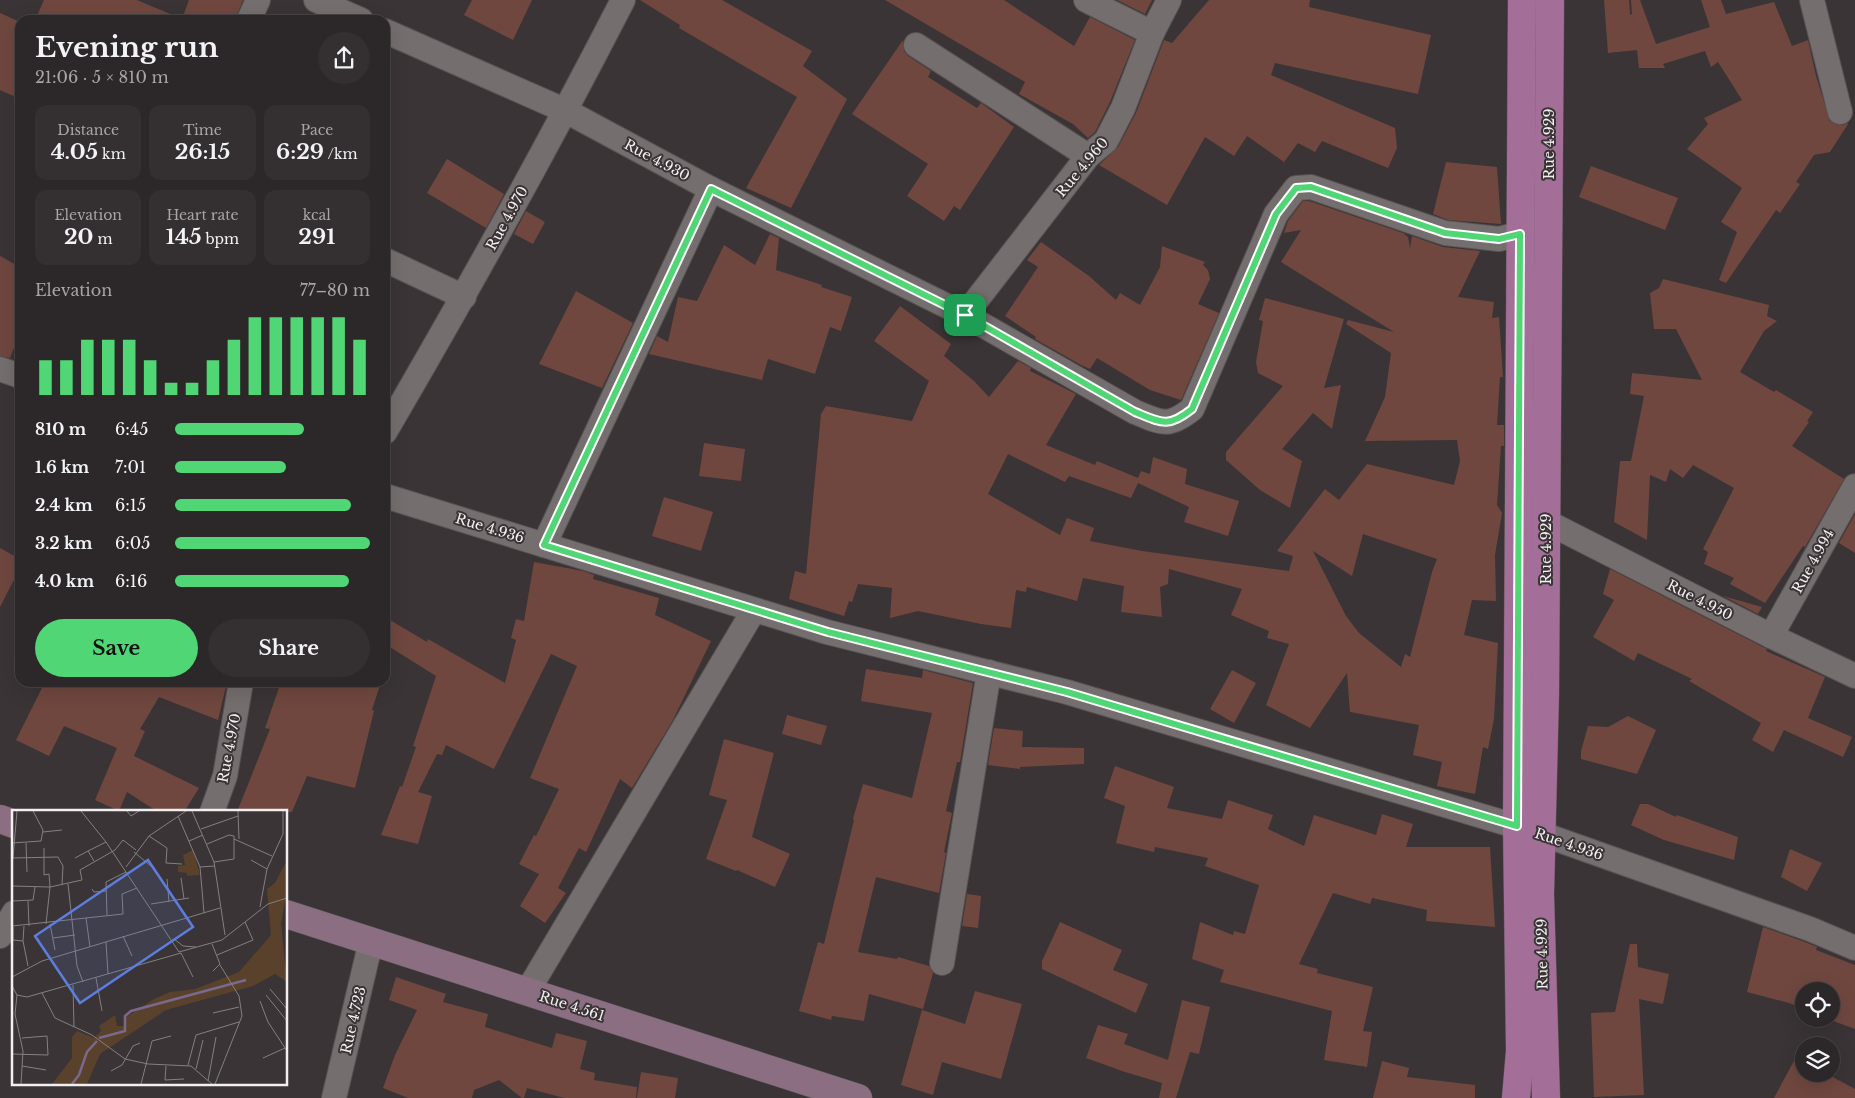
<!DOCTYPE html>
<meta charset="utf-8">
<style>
body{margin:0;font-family:"Libre Baskerville",serif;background:#342f30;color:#f1f3f6;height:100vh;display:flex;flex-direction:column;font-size:19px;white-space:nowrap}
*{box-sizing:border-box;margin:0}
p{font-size:16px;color:#a6a5a8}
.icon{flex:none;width:28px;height:28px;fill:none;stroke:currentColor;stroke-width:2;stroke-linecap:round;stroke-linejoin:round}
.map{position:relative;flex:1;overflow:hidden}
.side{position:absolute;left:15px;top:15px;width:375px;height:672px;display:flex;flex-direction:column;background:#2c2728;border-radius:15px;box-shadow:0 5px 20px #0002,0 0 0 1px #484445}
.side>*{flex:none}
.fabs{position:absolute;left:1795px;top:982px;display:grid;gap:10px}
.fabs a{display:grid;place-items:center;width:45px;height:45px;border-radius:50%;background:#2c2728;box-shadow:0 5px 20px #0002,0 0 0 1px #484445;font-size:25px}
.pin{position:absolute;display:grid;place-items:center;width:42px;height:42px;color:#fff;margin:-21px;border-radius:10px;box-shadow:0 2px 8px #0006}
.round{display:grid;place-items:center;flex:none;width:52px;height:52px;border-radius:26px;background:#342f30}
.headline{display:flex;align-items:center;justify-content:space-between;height:85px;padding:0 20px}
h1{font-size:28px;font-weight:700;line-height:38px}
.figures{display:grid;grid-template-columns:repeat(3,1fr);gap:8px;height:85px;padding:5px 20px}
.figures div{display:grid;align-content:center;border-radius:12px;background:#342f30;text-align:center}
.figures b{font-size:21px;font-weight:700}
.figures small{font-size:14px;font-weight:400}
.figures p{font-size:14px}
.chart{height:140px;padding:10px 20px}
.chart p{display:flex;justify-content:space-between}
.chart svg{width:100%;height:90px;margin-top:5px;stroke:#50d674;stroke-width:6}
.button{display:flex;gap:10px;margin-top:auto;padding:10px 20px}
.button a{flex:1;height:58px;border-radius:30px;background:#50d674;color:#111;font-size:20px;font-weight:700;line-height:58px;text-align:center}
.button a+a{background:#342f30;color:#f1f3f6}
ul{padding:0 20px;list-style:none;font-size:16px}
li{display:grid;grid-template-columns:80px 60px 1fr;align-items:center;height:38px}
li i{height:12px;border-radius:6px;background:#50d674}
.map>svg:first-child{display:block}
.building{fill:#6f473f;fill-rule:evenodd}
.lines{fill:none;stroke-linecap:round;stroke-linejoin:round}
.minor-casing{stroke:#585354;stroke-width:26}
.secondary-casing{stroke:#585354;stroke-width:29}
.primary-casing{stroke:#585354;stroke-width:29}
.minor{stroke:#756e6f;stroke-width:24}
.secondary{stroke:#8c6e83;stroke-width:28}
.primary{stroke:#a36e97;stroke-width:28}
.route-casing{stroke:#fff;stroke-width:10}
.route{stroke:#50d674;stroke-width:6}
.labels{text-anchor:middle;stroke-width:4;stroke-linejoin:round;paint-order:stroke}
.street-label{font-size:14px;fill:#f3eff0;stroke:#3a3436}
.inset-river{fill:none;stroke:#79698d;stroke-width:2.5}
.inset-road{fill:none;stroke:#847f80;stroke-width:1}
.view{fill:#5d7edf;fill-opacity:0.15;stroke:#5d7edf;stroke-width:2.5}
.inset-edge{fill:none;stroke:#f3eff0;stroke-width:2.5}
</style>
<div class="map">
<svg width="1855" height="1098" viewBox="0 0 1855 1098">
<rect width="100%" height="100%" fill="#3a3436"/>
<!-- building -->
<g class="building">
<path d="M44,0H137L182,19L189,0H243L235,20H35Z"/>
<path d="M472,0H532L513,40L464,15Z"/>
<path d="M640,0H722L812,51L803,66L847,99L791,208L746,188L797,97L679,28L680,25Z"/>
<path d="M885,0H1004L1074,46L1090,17L1135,40L1110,102L1095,132L1088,138L1073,124L1019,94L1025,82Z"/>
<path d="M1117,0H1152L1145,14Z"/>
<path d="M1209,0H1310L1309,7L1431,35L1418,94L1275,63L1271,75L1395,128L1397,148L1388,168L1322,141L1315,152L1298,143L1284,162L1247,136L1234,156L1205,137L1167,205L1099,165L1118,147L1136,113L1164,40L1172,43Z"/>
<path d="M1604,0H1629L1630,15L1632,14L1631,0H1640L1656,44L1710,27L1701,0H1721L1726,14L1774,2L1792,46L1808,40L1816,76L1830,121L1837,125H1843L1848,123V124L1830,152L1814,155L1796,182L1800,184L1780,213L1776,210L1726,283L1719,280L1737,232L1721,222L1742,188L1687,149L1708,124L1704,118L1742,100L1718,62L1711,67L1705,51L1663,64L1665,68H1639L1637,50L1608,53Z"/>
<path d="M0,13L20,22V99L0,90Z"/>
<path d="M903,40L904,51L908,56L931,71L928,77L977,108L981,103L1014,127L960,210L954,206L944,221L907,196L928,164L852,114Z"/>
<path d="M447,159L504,194L486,228L427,193Z"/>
<path d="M1446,162L1497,167L1501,224L1448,220L1433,214Z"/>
<path d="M1591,166L1678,198L1665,230L1579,197Z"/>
<path d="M1303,201H1309L1403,233L1408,237L1410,248L1412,236L1443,247L1480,251L1458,297L1494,302L1492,318L1499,317L1503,377H1500L1497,425H1504V446H1501L1497,505L1502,513L1495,555L1496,601L1472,600L1464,635L1498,643L1494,719L1488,749L1483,747L1475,794L1437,786L1442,762L1413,755L1419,725L1350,712L1347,673L1310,728L1266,705L1289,644L1267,638L1269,631L1231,615L1242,589L1169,569L1168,584L1160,587L1162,617L1121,612L1124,586L1083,578L1077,601L1027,587L1026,592L1016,590L1011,628L981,624L918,611L890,618L892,588L858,584L852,602L849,601L844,616L789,599L795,571L806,574L821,414L826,406L912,421L929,381L874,341L900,306L951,344L944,356L974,381L989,397L1018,361L1031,368L1030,371L1076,394L1046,445L1095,465L1097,461L1138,478L1141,471L1150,474L1153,457L1187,469L1185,484L1239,501L1228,536L1184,522L1189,507L1138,483L1131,498L1069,476L1065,482L1008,454L988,494L1060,535L1067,518L1094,528L1090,541L1142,551L1289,571L1293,556L1277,551L1325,489L1339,500L1367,464L1454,485L1460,461L1457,440L1365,441L1385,397L1391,353L1346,324L1348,320L1394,332L1281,262L1301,230L1284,233L1288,221ZM1363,534L1437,559L1432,572L1410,657L1405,654L1401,667L1359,633L1346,616L1313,551L1352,576Z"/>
<path d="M526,211L545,222L533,244L514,234Z"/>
<path d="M770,234L779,238L776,270L822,285L821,287L852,297L841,331L830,327L815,374L768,359L762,380L649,354L657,336L668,342L678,297L697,301L724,245L755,265Z"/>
<path d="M1041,242L1089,276L1116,300L1120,293L1140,305L1160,267L1162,246L1205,262L1203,265L1208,270L1210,279L1198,304L1219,313L1181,400L1150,390L1097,358L1090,369L1081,365L1035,339L1036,337L1005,316L1038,267L1027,260Z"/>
<path d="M0,256L20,267V332L10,358L0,356Z"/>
<path d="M1663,279L1769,305L1767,316L1777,321L1764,331L1740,372L1774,392L1776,390L1813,412L1807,421L1809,422L1792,446L1844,479L1805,547L1803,546L1765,603L1730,584L1734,578L1704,564L1708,552L1703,549L1734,488L1693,465L1683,478L1670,469L1666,482L1650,475L1647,540L1614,522L1620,461H1631L1644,396L1630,394L1632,373L1702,380L1676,329H1654L1650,293L1659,288Z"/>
<path d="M576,291L633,323L602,388L539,364Z"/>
<path d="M1265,298L1344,319L1324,388L1341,385L1332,429L1313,413L1282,449L1302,461L1290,508L1260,490L1226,460V452L1283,386L1258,373L1256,362L1263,321L1259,320Z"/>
<path d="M704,443L745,449L741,481L699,476Z"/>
<path d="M664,497L713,512L701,551L652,536Z"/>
<path d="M1855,514V553L1839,543Z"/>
<path d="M0,548L20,559V568L0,607Z"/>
<path d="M534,562L583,571L594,575L593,579L659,598L655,615L711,641L673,720L632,788L620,779L586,852L579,848L558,888L566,893L545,923L520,906L539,874L519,864L534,835L536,836L559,789L530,778L577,666L551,654L494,769L446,745L442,755L437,754L418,792L432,796L418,844L381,835L400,786L402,787L416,747L413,746L436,676L385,644V617L427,642L428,639L505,683L516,640L511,638L516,619L524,621Z"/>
<path d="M1610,569L1767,649L1766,651L1825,677L1808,718L1852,737L1843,757L1784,730L1773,752L1752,740L1761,723L1689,681L1692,679L1638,653L1634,661L1593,637L1614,600L1603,594Z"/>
<path d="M1723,596L1762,607L1758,614Z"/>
<path d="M866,669L922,678L923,670L973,683L960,762H957L946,811L952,813L944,852L946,853L939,893L876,877L858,952L897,959L898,957L929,966L933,973L923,1009L869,994L864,1021L832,1016L831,1020L799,1011L818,942L824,944L854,820L853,819L863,784L912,798L932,713L861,701Z"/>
<path d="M1232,670L1256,683L1234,723L1210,709Z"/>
<path d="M45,682H227L218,720L159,697L140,729L145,731L134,756L199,788L184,812H158L127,792L119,811L95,800L117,748L64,726L49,756L16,740Z"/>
<path d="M281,682H381L372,710L374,711L355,788L307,776L292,812H237L270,729L265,728Z"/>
<path d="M787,715L827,726L821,745L782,734Z"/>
<path d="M1628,716L1656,730L1637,774L1581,759V751L1588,726L1608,727Z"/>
<path d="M994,728L1023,731L1022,747L1084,748V764L1020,767V769L988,765Z"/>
<path d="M724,739L774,753L752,837L790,854L775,887L737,870L736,871L706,859L727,800L709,795Z"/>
<path d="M1115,766L1174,787L1167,808L1222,819L1228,800L1273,815L1268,829L1304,846L1314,815L1376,835L1382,814L1413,824L1406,847H1490L1495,927L1426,921L1427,910L1372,898L1370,904L1333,893L1299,964L1318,969L1317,973L1373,987L1363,1031L1372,1032L1367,1067L1324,1060L1332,1011L1220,982L1224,970L1192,959L1200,922L1233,935L1234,931L1245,934L1259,885L1205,866L1208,858L1155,847L1154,852L1116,843L1125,806L1104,798Z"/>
<path d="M1640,804H1648L1676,817L1677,815L1738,837L1734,860L1664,840L1631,825Z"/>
<path d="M1790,849L1822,863L1807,891L1781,877Z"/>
<path d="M967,894L981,896L978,928L962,926Z"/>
<path d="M1060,922L1122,950L1113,970L1148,984L1136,1013L1042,969V961Z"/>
<path d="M1763,927L1805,942L1817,947L1816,950L1855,965V1029L1828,1019H1831V991H1804V1009L1789,1003L1747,992Z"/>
<path d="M1630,944H1637L1638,967L1669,974L1663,1004L1639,999L1644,1095L1594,1097L1591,1013L1615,1012Z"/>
<path d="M396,977L446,994L443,1002L488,1014L485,1027L552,1048L556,1033L587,1041L580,1069L595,1073L594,1080L637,1087L636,1098H564L527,1088L524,1098H522L499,1080L474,1090L472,1098H408L383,1088L395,1055L417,1010L389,1000Z"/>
<path d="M975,991L1022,1004L1001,1079L942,1062L933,1095L901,1085L922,1010L965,1024Z"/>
<path d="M1182,1000L1210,1007L1199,1054L1190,1052L1176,1098H1159L1162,1083L1125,1072L1086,1058L1098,1025L1128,1034L1124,1044L1168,1060Z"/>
<path d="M1796,1057L1804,1061V1074H1827L1855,1089V1098H1774Z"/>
<path d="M1382,1061L1409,1068L1407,1077L1475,1085V1098H1373Z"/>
<path d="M641,1072L678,1078L675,1098H637Z"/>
</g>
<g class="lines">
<defs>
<g id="minor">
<path d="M316,0L361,20"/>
<path d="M1086,0L1152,33"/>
<path d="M1812,0L1840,112"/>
<path d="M249,20L258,0"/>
<path d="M385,31L566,111L711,189L965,315L1135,412C1162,423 1168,428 1192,409L1276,214L1296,188L1311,187L1445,233L1499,239L1520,234"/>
<path d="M916,45L1088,156"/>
<path d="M385,260L464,297"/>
<path d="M965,315L1088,156L1106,141L1123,108L1152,33L1169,0"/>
<path d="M0,369L20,376"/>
<path d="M385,432C468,290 548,146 623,0"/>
<path d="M385,496L827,632L1067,692L1542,834L1810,929L1855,948"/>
<path d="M1547,522L1771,636L1855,676"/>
<path d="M544,545L711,189"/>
<path d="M1771,636L1855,486"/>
<path d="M212,812L225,776L241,682"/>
<path d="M0,936L14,913"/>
<path d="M942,963L989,672"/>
<path d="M527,992L754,610"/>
<path d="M334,1098L371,941"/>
</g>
<g id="secondary">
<path d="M0,819L14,824"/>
<path d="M286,914L858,1098"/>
</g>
<g id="primary">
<path d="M1516,1098L1520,1051L1517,826L1522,0"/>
<path d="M1546,1098L1540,895L1545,694L1550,0"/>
</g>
</defs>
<!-- minor casing -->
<use href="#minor" class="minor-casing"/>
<!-- secondary casing -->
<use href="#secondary" class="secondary-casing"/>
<!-- primary casing -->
<use href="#primary" class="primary-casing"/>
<!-- minor -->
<use href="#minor" class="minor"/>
<!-- secondary -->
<use href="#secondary" class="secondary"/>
<!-- primary -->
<use href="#primary" class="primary"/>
</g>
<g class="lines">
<defs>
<path id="route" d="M1311,187L1445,233L1499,239L1520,234L1517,826L1067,692L828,632L544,545L711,189L965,315L1135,412C1162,423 1168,428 1192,409L1276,214L1296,188Z"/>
</defs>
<!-- route casing -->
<use href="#route" class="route-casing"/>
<!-- route -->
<use href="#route" class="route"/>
</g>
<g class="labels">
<!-- street labels -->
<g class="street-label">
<text transform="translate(1549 144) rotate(-90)" y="5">Rue 4.929</text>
<text transform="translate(657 160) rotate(28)" y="5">Rue 4.930</text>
<text transform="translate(1082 167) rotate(-50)" y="5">Rue 4.960</text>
<text transform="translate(507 218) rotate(-61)" y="5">Rue 4.970</text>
<text transform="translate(490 528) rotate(17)" y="5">Rue 4.936</text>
<text transform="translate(1546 549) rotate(-90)" y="5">Rue 4.929</text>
<text transform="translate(1813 561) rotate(-61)" y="5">Rue 4.994</text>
<text transform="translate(1700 600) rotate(27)" y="5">Rue 4.950</text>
<text transform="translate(229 748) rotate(-79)" y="5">Rue 4.970</text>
<text transform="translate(1569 844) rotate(19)" y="5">Rue 4.936</text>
<text transform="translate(1542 954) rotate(-91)" y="5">Rue 4.929</text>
<text transform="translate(572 1006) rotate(18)" y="5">Rue 4.561</text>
<text transform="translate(353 1020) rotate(-77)" y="5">Rue 4.723</text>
</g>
</g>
<!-- overview -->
<g transform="translate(12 810)">
<rect width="275" height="275" fill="#3a3436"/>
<path d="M181,40L188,65L175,66V63L166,62V56L173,55L171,45ZM275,50V81L269,114L275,172L263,164L241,176L154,200L88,244L75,274H40L60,248V227L65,221L82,228L89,221L87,216L103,205L105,216H112L114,207L142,189L158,182L183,179L227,162L259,125L255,79L263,73Z" fill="#59412c"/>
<path class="inset-river" d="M87,228L113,221V206L119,201L234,170M60,274L67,265L75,242L85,231"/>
<path class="inset-road" d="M69,1L94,32L167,142L210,130L256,94L275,88M115,1L119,6L127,1M180,1L202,52L213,125M226,1L227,29M166,6L188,57L192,103M189,19L226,6M31,22L50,20M137,26L155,38L154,53L170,54M222,29L260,46M177,31L191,25M0,33L29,31L31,20L21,1M14,33L15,62M195,34L217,25L222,26V49L202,52M32,38V65L37,64L38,77L34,114M76,41L94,32M122,42L140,57M0,48L46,47L51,56L50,75M1,48L5,1M63,48L76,41L82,51M239,50L255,59M114,57L137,26L174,1M188,57L203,56M169,68L172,89M155,69L157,92M56,74L65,156L71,172M0,76L38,77L70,70L68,60L103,40L111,30L124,40M80,79L82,82L94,81M0,91L21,90L23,77M16,91L17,116M139,94L177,88M248,97L255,59L271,24V1M95,105L94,72L114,62M74,108L78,137M38,114L43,140M0,116L111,104L110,84L125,78M12,116L11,131L16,156M1,117V130L11,131M111,126L120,146M41,128L63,125M162,129L171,136L184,137M94,132L96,164M200,134L208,154L201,161M169,143L181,167M205,145L241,130L233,112M0,167L30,151L208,98M84,168L90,201M61,175L62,217M0,176L5,185L15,187L169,143M258,179L275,199M30,183L43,208L80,225L113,249L136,254L179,256L200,274M5,185L3,204L11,241L9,274M254,185L275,211M248,191L256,212L275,241M201,203L227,197M0,244L36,245L35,226L10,228M251,248L273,238M176,255L184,225L227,212M10,256L34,260M154,256L153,270L172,269M184,259L191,230M99,261L110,255L121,236L128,233M196,271L204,227M129,274L140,231L159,226M203,274L230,206L227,186L208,155"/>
<path class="view" d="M136,50L181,117L68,193L23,126Z"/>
<rect width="275" height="275" class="inset-edge"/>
</g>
</svg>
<div class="fabs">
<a><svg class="icon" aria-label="locate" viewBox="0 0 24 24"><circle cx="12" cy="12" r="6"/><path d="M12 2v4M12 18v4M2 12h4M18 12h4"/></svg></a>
<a><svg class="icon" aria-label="layers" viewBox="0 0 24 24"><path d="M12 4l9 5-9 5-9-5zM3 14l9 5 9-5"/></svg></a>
</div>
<div class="pin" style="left:965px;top:315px;background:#1e9e55"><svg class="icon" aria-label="arrive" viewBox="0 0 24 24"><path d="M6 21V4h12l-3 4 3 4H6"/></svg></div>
<section class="side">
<div class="headline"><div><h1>Evening run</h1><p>21:06 · 5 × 810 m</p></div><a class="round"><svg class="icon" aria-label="share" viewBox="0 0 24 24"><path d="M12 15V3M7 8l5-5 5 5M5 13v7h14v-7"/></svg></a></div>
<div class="figures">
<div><p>Distance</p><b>4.05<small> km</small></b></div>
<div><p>Time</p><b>26:15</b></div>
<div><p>Pace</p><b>6:29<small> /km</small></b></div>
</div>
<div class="figures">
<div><p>Elevation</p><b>20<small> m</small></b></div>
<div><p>Heart rate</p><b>145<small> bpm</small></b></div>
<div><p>kcal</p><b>291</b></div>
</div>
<div class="chart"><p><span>Elevation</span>77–80 m</p>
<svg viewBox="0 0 160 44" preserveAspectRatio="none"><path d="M5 44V27M15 44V27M25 44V17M35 44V17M45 44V17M55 44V27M65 44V38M75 44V38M85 44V27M95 44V17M105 44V6M115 44V6M125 44V6M135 44V6M145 44V6M155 44V17"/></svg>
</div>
<ul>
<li><b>810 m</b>6:45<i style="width:66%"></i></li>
<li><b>1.6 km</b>7:01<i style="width:57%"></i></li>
<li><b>2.4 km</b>6:15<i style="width:90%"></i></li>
<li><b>3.2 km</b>6:05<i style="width:100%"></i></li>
<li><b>4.0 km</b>6:16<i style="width:89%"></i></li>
</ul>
<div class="button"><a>Save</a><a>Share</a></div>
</section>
</div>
